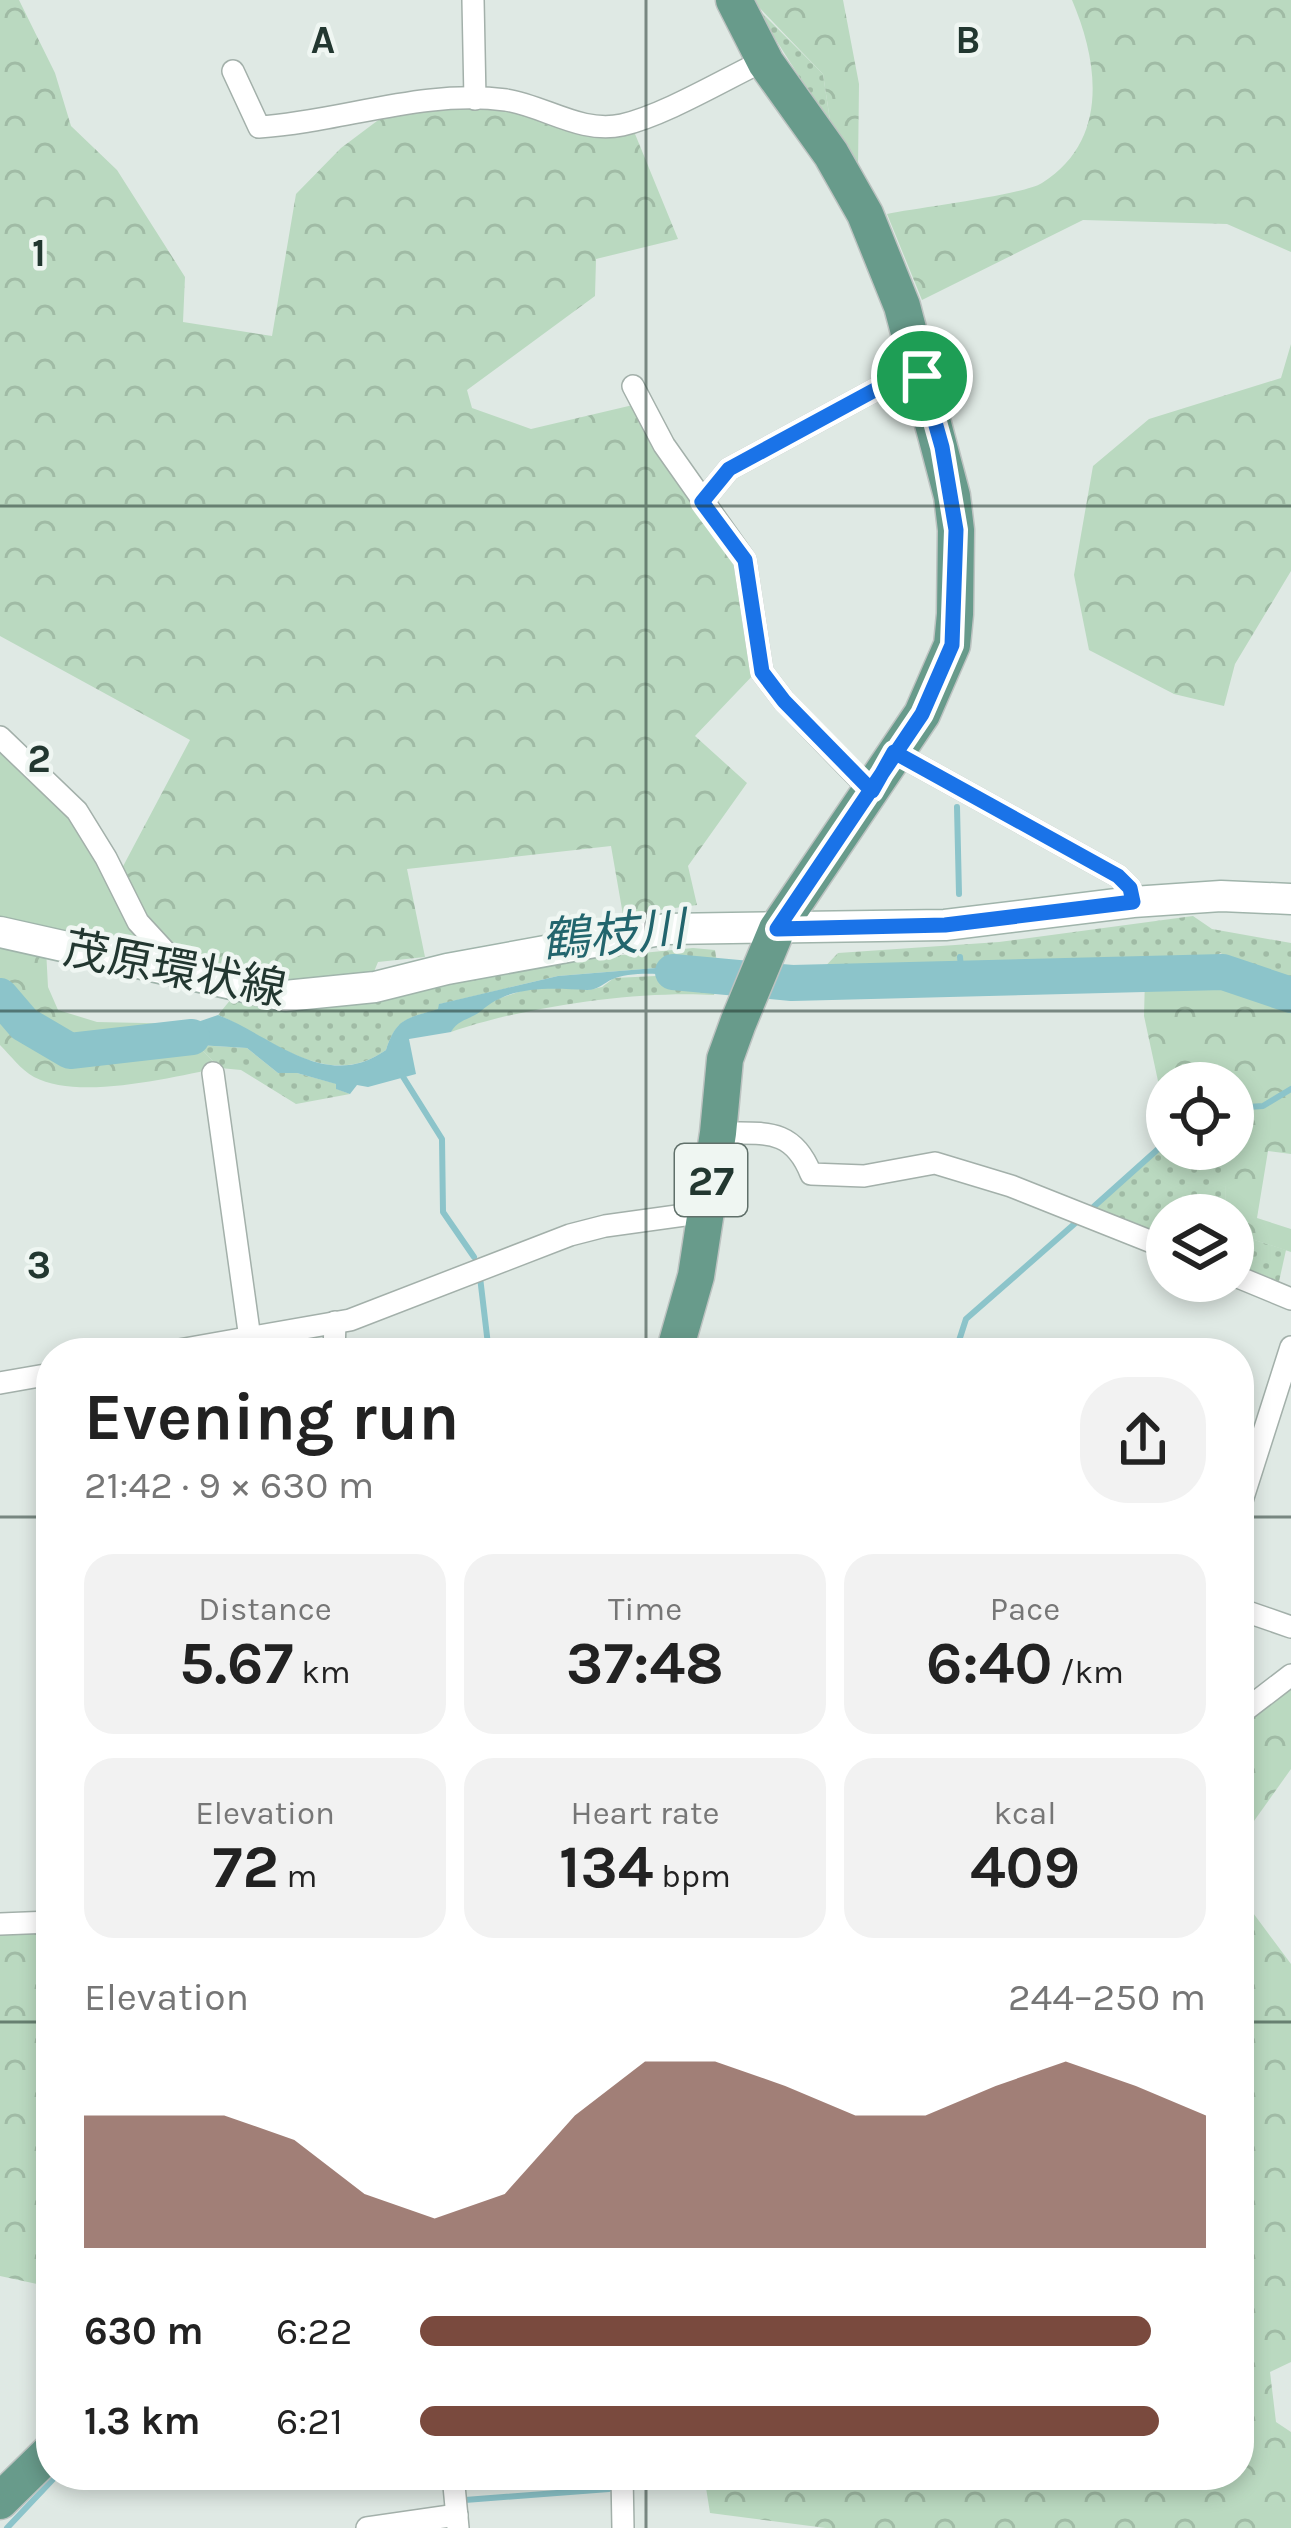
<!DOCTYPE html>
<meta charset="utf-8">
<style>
body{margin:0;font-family:Karla,"Noto Sans JP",sans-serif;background:#f2f2f2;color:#222;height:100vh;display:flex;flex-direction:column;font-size:45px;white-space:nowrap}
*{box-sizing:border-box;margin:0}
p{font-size:39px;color:#767676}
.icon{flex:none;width:66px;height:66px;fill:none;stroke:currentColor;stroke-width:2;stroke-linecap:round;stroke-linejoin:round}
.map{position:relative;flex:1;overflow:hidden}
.side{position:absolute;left:36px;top:1338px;width:1218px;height:1152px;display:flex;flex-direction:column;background:#fff;border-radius:48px;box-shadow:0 6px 18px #0003}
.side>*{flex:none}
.tools{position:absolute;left:1146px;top:1062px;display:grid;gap:24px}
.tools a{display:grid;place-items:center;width:108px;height:108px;border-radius:50%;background:#fff;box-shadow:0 6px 18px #0003;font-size:60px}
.pin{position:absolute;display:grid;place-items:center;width:102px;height:102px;color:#fff;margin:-51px;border:6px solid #fff;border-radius:50%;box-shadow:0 3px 12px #0007}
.round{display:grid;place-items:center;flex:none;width:126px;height:126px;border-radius:48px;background:#f2f2f2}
.head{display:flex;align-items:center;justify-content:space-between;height:204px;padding:0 48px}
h1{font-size:66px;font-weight:700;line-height:90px}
.stats{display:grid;grid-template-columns:repeat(3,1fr);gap:18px;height:204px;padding:12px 48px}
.stats div{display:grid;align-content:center;border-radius:30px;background:#f2f2f2;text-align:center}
.stats b{font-size:60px;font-weight:700}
.stats small{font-size:33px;font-weight:400}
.stats p{font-size:33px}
.chart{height:336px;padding:24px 48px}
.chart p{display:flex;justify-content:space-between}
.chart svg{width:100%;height:216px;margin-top:12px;fill:#7a4a3e;opacity:.7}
ul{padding:0 48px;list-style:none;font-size:39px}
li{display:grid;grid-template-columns:192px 144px 1fr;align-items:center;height:90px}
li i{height:30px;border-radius:15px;background:#7a4a3e}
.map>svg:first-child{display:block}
.grass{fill:url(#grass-dots)}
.forest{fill:url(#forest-crowns)}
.green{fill:#bad9c0}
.water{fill:#8cc4ca}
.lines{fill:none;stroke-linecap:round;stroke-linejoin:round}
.stream{stroke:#8cc4ca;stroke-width:6}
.river{stroke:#8cc4ca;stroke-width:36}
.minor-casing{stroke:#a3b0aa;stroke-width:24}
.secondary-casing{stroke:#a0b4ab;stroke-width:33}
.primary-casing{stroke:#bdc3c1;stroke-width:39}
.minor{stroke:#fff;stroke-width:21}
.secondary{stroke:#fff;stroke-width:30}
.primary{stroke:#689b8b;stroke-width:36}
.route-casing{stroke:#fff;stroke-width:24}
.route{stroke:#1a73e8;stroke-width:15}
.grid{fill:none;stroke:#223730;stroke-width:3;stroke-opacity:0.55}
.labels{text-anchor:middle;stroke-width:9;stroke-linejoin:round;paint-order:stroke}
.shield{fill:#eff6f2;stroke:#60706a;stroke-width:3}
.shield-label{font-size:42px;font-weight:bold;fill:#223730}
.street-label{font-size:45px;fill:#223730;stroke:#eff6f2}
.water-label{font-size:48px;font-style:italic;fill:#22656d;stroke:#eff6f2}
.grid-label{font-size:39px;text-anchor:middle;font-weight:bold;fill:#223730;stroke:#eff6f2;stroke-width:9;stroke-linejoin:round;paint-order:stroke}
</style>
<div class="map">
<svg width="1291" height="2528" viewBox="0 0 1291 2528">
<defs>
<pattern id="grass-dots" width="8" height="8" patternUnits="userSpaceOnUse" patternTransform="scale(3)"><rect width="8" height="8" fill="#bad9c0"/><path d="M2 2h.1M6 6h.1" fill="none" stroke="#a0bba5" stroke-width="1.8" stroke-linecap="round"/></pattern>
<pattern id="forest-crowns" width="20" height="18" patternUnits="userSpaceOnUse" patternTransform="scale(3)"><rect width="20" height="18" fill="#bad9c0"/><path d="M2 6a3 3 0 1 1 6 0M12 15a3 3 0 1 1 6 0" fill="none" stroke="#a0bba5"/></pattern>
</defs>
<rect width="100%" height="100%" fill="#dfe9e4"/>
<!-- grass -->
<g class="grass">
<path d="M754,5L823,74L831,127Z"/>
<path d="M1193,916L1212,929L1291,943V980L1269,977L1220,953L1211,964L1068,965L1064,969L963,972V958H958L957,972L814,978L838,953L999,942Z"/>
<path d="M693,948L715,950L717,963L558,976L440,1004L439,1009C407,1019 397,1017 386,1050C327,1092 270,1037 218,1015L236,993Z"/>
<path d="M677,975L693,976L705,985L706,992H715L714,995C640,990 521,1007 451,1032L454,1025L480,1011L483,1004L527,989L573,986L588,990L602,987L614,978Z"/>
<path d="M197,1045L247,1048L278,1073H297L337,1084V1089L350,1094L296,1104L241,1070L220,1068Z"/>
<path d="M1167,1141V1149L1227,1150L1225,1215H1167V1241L1090,1210Z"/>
<path d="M1233,1233L1286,1250L1278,1286L1233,1268Z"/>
</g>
<!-- forest -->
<g class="forest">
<path d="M0,0H19L55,73L71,126L117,170L185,277L183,322L272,336L296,194L341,148L389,112L502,105L633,129L678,239L596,259L595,296L467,390L472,408L531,429L633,405L739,562L757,671L695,736L747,783L688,866L697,905L623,915L611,846L407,869L425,957L378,962L371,979C299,982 204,990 152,929C139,913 130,890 120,872L190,740L0,636Z"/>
<path d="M752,0H843L859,84L858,168L831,127L823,74Z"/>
<path d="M1072,0H1291V252L1227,224L1083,220L922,300L887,214C916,208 1023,195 1042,183C1109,141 1099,63 1072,0Z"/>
<path d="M1291,344V571L1235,664L1224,706L1174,694L1089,650L1074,575L1093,466L1149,419L1281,378Z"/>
<path d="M0,939L46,949L48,987L58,1010L97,1022L191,1024L146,1040L148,1048L197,1045L220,1068C171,1077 79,1101 34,1077C21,1070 11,1056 0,1045Z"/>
<path d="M1145,977L1223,978L1291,1000V1154L1268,1151L1257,1218L1291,1229V1252L1233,1233V1215H1225L1226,1149H1233V1083H1167V1089L1158,1081L1144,1016Z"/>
<path d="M1291,1684V1769L1239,1842V1722Z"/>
<path d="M1239,1894L1291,1964V2362L1270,2372L1276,2422L1291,2432V2528H826L710,2513L704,2475H1239Z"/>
<path d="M51,1928V2287L0,2276V1931Z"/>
</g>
<!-- green -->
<path class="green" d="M4,748L74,820L159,955L0,926V754Z"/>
<!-- water -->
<path class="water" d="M717,963L721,979L715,992H705V985C689,973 632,970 613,979C603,983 599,990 587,990C550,988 509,985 481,1011C470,1020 458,1019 451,1032L409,1039L416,1074L368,1087L357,1085L350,1094L336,1089V1084L297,1073H278L247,1048L198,1045L148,1048L145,1040L218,1015C271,1035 326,1093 386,1050C397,1017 406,1019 438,1009L439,1004L558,976Z"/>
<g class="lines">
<!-- stream -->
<g class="stream">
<path d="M957,807L959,894"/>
<path d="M960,957L962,979"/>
<path d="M400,1072L442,1139L443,1212L474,1257"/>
<path d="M1233,1108L1263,1106L1291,1089"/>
<path d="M1090,1210L1167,1141"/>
<path d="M480,1277L489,1353"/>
<path d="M955,1353L966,1319L1080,1219"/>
<path d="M465,2500L609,2489L610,2475"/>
<path d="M7,2528L57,2475"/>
</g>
<!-- river -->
<g class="river">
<path d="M673,972L792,983L1223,972L1291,995"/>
<path d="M0,996L24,1024L70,1051L192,1037"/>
</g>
<defs>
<g id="minor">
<path d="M473,0L475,99"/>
<path d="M233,71L259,127C341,122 421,89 506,100C545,106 581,134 622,125C665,115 723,80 765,60"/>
<path d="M633,386L664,445L745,560L762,672L784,701L871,791"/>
<path d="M702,502L729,469L884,385L923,376"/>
<path d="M0,737L77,811L106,858L138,922L185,973"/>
<path d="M894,752L1118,876L1130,888L1133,902"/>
<path d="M213,1073L252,1353"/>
<path d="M718,1133C763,1134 792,1126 811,1174L864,1176L935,1163L1011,1186L1167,1248"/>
<path d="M1233,1275L1291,1299"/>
<path d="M162,1353L350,1320L570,1235L605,1226L706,1212"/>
<path d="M334,1353L335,1322"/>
<path d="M0,1383L51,1374"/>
<path d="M1239,1510L1291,1347"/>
<path d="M1239,1609L1291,1627"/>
<path d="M1239,1715L1291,1675"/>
<path d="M0,1924L51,1922"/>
<path d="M453,2475L458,2528"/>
<path d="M622,2475L623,2528"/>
<path d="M367,2528L457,2515"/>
</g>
<path id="secondary" d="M0,932L285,996L375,987L447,969L666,929L945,925L1133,902L1221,896L1291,899"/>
<g id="primary">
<path d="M674,1353L696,1276L718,1133L725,1059L738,1023L777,929L922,714L952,645L955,614L956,530L952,496L902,306L865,214L831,154L766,63L734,0"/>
<path d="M0,2501L51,2451"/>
</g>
</defs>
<!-- minor casing -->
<use href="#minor" class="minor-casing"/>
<!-- secondary casing -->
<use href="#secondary" class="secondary-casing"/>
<!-- primary casing -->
<use href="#primary" class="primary-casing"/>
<!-- minor -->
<use href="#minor" class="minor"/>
<!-- secondary -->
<use href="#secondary" class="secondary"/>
<!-- primary -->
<use href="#primary" class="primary"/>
</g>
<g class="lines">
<defs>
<path id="route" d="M922,376L942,447L956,530L952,645L922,714L777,929L945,925L1133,902L1130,888L1118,876L894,752L872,791L784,701L762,672L745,560L702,502L729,469L884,385L922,376"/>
</defs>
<!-- route casing -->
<use href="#route" class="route-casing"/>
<!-- route -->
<use href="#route" class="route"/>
</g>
<!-- grid -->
<path class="grid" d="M646,0V1353M0,506H1291M0,1011H1291M0,1517H51M1239,1517H1291M0,2022H51M1239,2022H1291M646,2475V2528"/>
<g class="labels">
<!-- shield labels -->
<rect class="shield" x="675" y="1144" width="72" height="72" rx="9"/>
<g class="shield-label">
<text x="711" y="1195">27</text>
</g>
<!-- street labels -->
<g class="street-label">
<text transform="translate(175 968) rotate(11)" y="16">茂原環状線</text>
</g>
<!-- water labels -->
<g class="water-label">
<text transform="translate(613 934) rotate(-5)" y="17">鶴枝川</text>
</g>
</g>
<g class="grid-label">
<text x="323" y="53">A</text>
<text x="968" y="53">B</text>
<text x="39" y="266">1</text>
<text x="39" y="772">2</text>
<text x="39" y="1278">3</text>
</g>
</svg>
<div class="tools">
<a><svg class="icon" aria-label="locate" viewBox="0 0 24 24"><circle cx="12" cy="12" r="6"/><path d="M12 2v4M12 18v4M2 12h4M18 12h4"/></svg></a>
<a><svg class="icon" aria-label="layers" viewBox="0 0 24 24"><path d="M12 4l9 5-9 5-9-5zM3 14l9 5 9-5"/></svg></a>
</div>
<div class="pin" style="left:922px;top:376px;background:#1e9e55"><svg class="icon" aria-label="arrive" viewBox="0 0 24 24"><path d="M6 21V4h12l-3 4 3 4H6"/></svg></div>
<section class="side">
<div class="head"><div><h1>Evening run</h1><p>21:42 · 9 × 630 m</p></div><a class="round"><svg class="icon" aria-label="share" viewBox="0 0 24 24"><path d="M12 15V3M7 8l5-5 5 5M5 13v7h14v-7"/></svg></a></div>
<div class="stats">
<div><p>Distance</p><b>5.67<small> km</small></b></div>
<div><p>Time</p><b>37:48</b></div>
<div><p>Pace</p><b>6:40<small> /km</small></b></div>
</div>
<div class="stats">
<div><p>Elevation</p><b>72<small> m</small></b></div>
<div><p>Heart rate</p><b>134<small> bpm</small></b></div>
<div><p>kcal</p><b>409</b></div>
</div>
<div class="chart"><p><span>Elevation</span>244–250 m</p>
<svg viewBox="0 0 160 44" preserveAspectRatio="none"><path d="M0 44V17L10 17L20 17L30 22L40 33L50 38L60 33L70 17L80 6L90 6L100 11L110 17L120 17L130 11L140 6L150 11L160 17V44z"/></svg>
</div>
<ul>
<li><b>630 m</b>6:22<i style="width:93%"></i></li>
<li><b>1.3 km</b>6:21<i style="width:94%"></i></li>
</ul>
</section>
</div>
